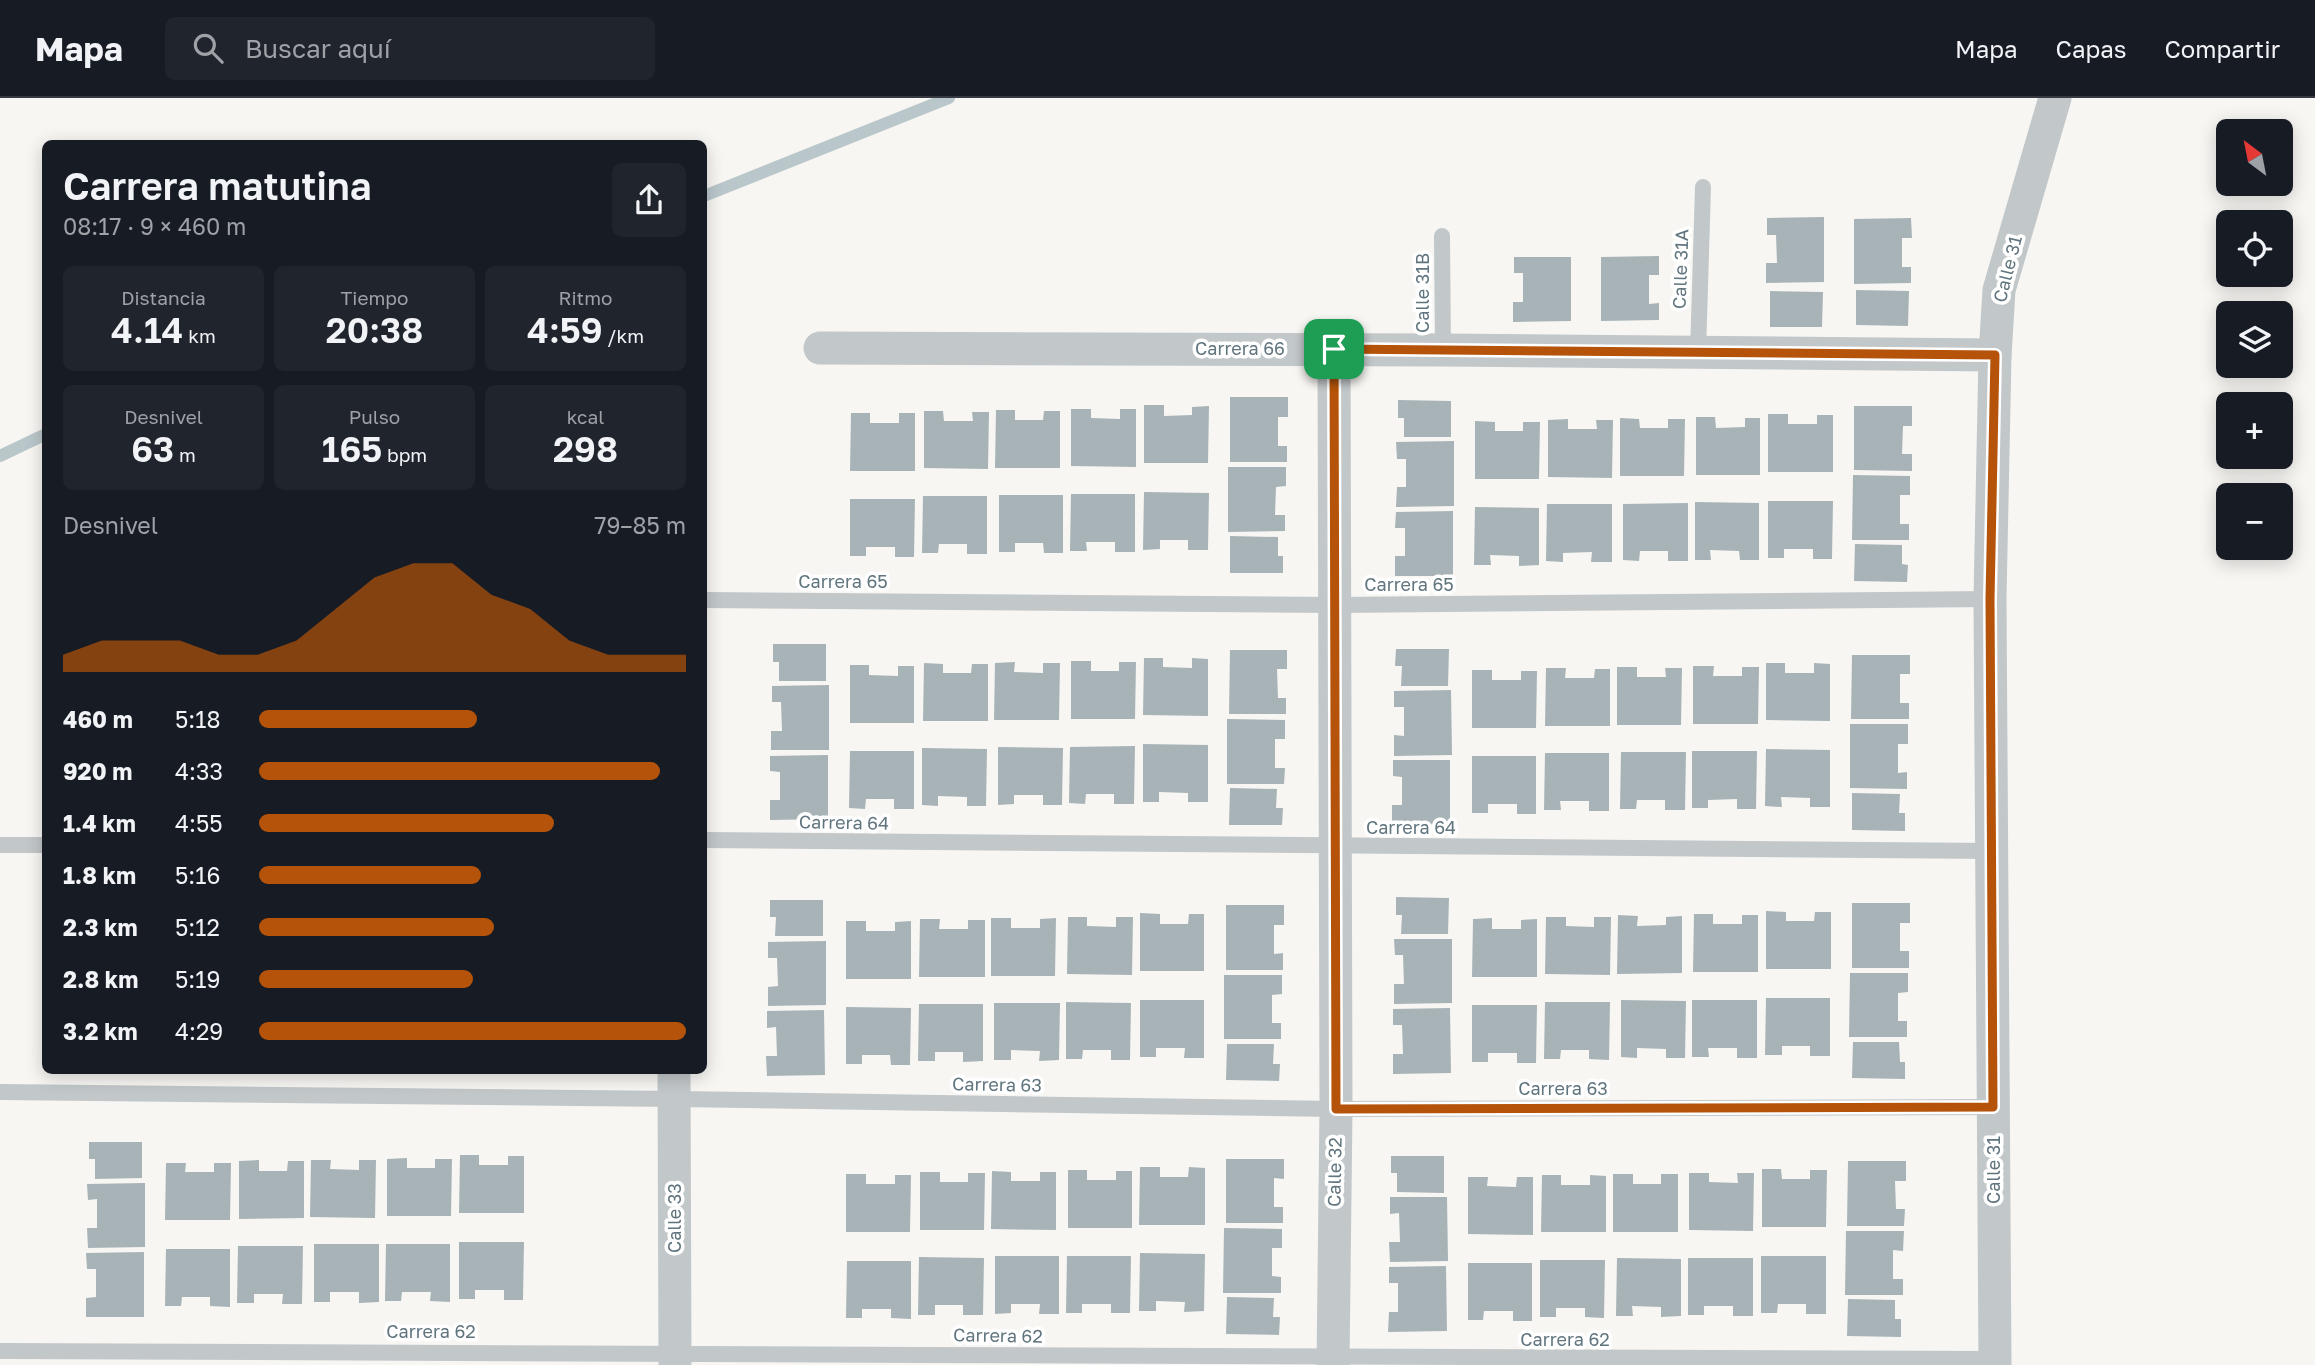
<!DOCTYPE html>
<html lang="es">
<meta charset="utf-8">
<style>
body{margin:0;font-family:"Golos Text",sans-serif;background:#20242c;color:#f1f3f6;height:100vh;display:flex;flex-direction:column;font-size:26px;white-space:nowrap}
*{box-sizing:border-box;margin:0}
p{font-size:23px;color:#9ea1a6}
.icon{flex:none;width:38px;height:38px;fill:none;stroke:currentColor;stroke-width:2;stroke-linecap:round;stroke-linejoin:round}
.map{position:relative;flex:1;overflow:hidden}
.drawer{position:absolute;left:42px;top:42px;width:665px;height:934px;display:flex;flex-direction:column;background:#171b24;border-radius:10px;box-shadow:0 4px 18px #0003}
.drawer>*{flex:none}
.needle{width:46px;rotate:328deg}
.buttons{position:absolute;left:2216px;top:21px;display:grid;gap:14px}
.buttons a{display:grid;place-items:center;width:77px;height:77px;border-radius:10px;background:#171b24;box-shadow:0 4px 18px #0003;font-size:35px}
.pin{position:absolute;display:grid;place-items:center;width:60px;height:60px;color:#fff;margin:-30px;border-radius:14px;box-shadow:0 4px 10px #0006}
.round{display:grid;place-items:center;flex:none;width:74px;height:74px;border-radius:10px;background:#20242c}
.head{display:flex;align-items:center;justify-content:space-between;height:119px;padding:0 21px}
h1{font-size:38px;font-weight:600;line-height:52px}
.metrics{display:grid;grid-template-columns:repeat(3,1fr);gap:10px;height:119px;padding:7px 21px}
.metrics div{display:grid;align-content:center;border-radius:10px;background:#20242c;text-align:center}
.metrics b{font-size:35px;font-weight:600}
.metrics small{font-size:19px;font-weight:400}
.metrics p{font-size:19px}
.chart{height:196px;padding:14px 21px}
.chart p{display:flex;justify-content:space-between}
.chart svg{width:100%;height:126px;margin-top:7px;fill:#b45309;opacity:.7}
ul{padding:0 21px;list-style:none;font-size:23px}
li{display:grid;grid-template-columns:112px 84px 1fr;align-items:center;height:52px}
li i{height:18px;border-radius:9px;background:#b45309}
header{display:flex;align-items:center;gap:42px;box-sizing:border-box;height:98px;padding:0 35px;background:#171b24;border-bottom:2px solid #363941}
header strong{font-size:33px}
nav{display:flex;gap:38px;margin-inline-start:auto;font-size:24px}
.search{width:490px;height:63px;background:#20242c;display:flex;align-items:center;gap:18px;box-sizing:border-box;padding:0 24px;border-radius:10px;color:#9ea1a6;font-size:26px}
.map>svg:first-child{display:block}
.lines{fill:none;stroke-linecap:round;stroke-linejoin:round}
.stream{stroke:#bac7ca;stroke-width:12}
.building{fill:#a8b3b7}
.service{stroke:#c2c7c9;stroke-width:16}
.minor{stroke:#c2c7c9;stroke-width:33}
.route-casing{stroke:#fff;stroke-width:14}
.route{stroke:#b45309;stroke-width:9}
.labels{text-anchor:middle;stroke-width:7;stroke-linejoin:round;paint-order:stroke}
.street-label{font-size:18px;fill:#61757f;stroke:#fff}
</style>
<header>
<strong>Mapa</strong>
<div class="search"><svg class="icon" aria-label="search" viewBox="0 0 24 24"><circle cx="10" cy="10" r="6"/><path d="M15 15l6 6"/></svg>Buscar aquí</div>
<nav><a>Mapa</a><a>Capas</a><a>Compartir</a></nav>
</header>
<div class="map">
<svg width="2315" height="1267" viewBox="0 0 2315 1267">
<rect width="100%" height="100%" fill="#f7f6f3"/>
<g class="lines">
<!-- stream -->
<g class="stream">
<path d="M704,98L949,0"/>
<path d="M0,358L46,336"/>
</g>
</g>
<!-- building -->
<g class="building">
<path d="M1824,119V184L1766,185V165H1777L1776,137H1767V120Z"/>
<path d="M1911,120L1912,140H1902V169H1911V185L1854,186V121Z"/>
<path d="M1659,158V177H1649V206L1659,205V222L1601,223V159Z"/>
<path d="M1514,159H1571V223L1513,224V204H1523V175H1514Z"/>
<path d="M1856,192L1909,193L1908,228L1856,227Z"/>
<path d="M1770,193L1823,194L1822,229H1770Z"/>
<path d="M1230,299H1288V319H1278V348H1287V364H1230Z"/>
<path d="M1398,302L1451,303V339H1404V320H1398Z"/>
<path d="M1144,307H1164V318L1192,317V309L1209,308L1208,365H1144Z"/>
<path d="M1854,308H1912V328H1903L1902,356H1912V373L1854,372Z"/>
<path d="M1071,311H1091V320L1120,321V311H1136V369L1071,368Z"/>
<path d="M996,312H1015V322H1043L1044,313H1060V370H995Z"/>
<path d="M924,313H943L944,323H973L972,314H989L988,371L924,370Z"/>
<path d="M851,315H870V325H899V315H915V373H850Z"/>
<path d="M1768,316H1788V326H1817V317H1833V374H1768Z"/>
<path d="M1696,319H1715L1716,330L1745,329V320H1760V377H1696Z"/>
<path d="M1620,320L1639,321L1640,330H1668V321H1685L1684,378H1620Z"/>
<path d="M1568,321V331H1597L1596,322H1613L1612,380L1548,379V322Z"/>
<path d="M1475,323L1495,324V333H1523V324H1540L1539,381H1475Z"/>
<path d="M1454,343V408L1396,409L1397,389H1406V361H1397L1396,344Z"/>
<path d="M1228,369H1286V388L1276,389L1275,417H1285V433L1228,434Z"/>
<path d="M1853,377L1910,378V397H1900V426H1909V442H1852Z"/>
<path d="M1144,394L1209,395L1208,452H1188V442H1160V451L1143,452Z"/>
<path d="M1071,396H1135V454H1115V444H1086L1087,453H1070Z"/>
<path d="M999,397H1063V455H1044L1043,445H1015V454H999Z"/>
<path d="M923,398H987V456H967V446H939L938,455H922Z"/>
<path d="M850,401H915L914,459H895V449H866V458H850Z"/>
<path d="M1768,403H1833L1832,461H1813V451H1784V460H1768Z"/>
<path d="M1695,404L1759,405V462H1740L1739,453L1710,452L1711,462H1695Z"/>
<path d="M1688,405V463H1668V453H1640L1639,463L1623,462V406Z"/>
<path d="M1547,406H1612V464H1591L1592,454L1563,455V464L1546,463Z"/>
<path d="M1475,409L1539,410V467L1519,468V458L1490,457L1491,467H1474Z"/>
<path d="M1453,413V478H1395V458H1405V430H1395L1396,414Z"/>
<path d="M1230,438L1278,439V458H1283V475H1230Z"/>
<path d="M1855,446L1902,447V466L1908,467L1907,484L1854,483Z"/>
<path d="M773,546H826V583H779V564H773Z"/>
<path d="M1396,551H1449L1448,588H1401L1402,568H1395Z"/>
<path d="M1230,552H1287V571H1277L1278,600H1286V616H1229Z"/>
<path d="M1852,557H1910V576H1900V605H1909V621H1851Z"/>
<path d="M1144,560H1163V569L1192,570V560L1208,561V618L1143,617Z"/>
<path d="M1071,563H1091V573H1119V564H1136L1135,621H1071Z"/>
<path d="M1015,564L1014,574L1043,575V565H1060L1059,622H994L995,565Z"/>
<path d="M924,565L943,566V575H971L972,566H988V623H923Z"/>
<path d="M1766,565H1785V575H1814V565L1830,566V623L1766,622Z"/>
<path d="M850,567H869V577L898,578V568H914V625H850Z"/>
<path d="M1693,568H1714L1713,578H1742V569H1759L1758,626H1693Z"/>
<path d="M1617,569H1637V579H1666L1665,570H1682L1681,627H1617Z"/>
<path d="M1546,570H1566L1565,580H1594L1595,571H1610V628H1545Z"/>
<path d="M1472,572H1492V582H1521V573H1537L1536,630H1472Z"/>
<path d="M829,587V652H771V633H782L781,604H772V588Z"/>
<path d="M1451,592L1452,657L1394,658V637L1404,638V609H1394V593Z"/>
<path d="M1227,621L1285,622V641H1275V670H1285L1284,686H1227Z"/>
<path d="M1850,626H1908V646H1898V675L1907,674V691L1850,690Z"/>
<path d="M1143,646L1208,647V704H1188V695L1159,694V704H1143Z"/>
<path d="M1135,648L1134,706H1114V696H1086L1085,706L1069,705L1070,649Z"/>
<path d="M998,649L1063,650L1062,707H1043V697H1014V706L998,707Z"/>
<path d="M922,650L987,651L986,708H967V699L938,698V708L922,707Z"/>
<path d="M1766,651L1830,652V709H1810V700L1781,699L1782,709L1765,708Z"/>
<path d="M850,653H914V711H894V701H866L865,711L849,710Z"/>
<path d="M1692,653H1757L1756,711H1737V701L1708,702V710H1692Z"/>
<path d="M1621,654H1686L1685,712H1665V702H1637L1636,711H1620Z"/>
<path d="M1545,655H1609V713H1589V703H1560L1561,712H1544Z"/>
<path d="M828,657V721L770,722V702H780V674L770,673V658Z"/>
<path d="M1472,658H1536V716H1517V706H1488V715H1472Z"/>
<path d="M1393,662H1450V726L1392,727V707H1402V679L1393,678Z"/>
<path d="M1230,690L1277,691L1276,710H1283L1282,727H1229Z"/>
<path d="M1852,695L1900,696L1899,715H1905V733L1852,732Z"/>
<path d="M1396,799L1449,800L1448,836H1401L1402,817H1396Z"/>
<path d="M770,802H823V838H775L776,819H770Z"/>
<path d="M1852,805H1910V825H1900V853H1909V870H1852Z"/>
<path d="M1226,807H1284V827H1274V856L1283,855V872H1226Z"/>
<path d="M1766,813L1786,814V823H1814L1815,814H1831V871H1766Z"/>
<path d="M1140,815L1160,816V826H1188L1189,816H1204V873H1140Z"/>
<path d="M1694,816H1713V826H1742V817H1758V874H1693Z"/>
<path d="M1618,817L1638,818L1637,828L1666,827V819L1682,818V875L1617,876Z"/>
<path d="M1068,819H1087V828L1116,829V819H1133L1132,877L1067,876Z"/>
<path d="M1546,819H1566V828L1594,829V819H1611L1610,877L1545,876Z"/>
<path d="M991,820H1011V830H1040V821L1056,820L1055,878H991Z"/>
<path d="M1492,820V831H1521V822L1537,821V879H1472L1473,821Z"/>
<path d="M920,821H940L939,831H968V822H985V879H919Z"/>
<path d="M846,823H866V833H895V824L911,823V881H846Z"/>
<path d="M1394,841H1452V905L1394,906V886H1404L1403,857H1395Z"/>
<path d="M826,843V907L768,908V889L778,888L777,860H768V844Z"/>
<path d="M1850,875H1908V894L1898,895V923H1907V939H1849Z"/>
<path d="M1224,877H1282V896L1272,897V925H1281V941H1224Z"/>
<path d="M1766,900H1830V958H1810V948H1782V957H1765Z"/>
<path d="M1140,902H1204V960H1184L1185,950H1156V959H1140Z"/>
<path d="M1621,902L1686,903L1685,960H1666V951L1637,950V960L1621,959Z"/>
<path d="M1692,902H1757V960H1737V950H1708L1709,959H1692Z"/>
<path d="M1066,904L1131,905L1130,962H1111V952H1083L1082,961H1066Z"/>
<path d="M1545,904H1610L1609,962L1589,961V952H1561L1560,961H1544Z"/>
<path d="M994,905H1060L1059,962L1039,963L1040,953L1011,952V962H994Z"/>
<path d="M919,906H983V963L963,964V954H935V963H918Z"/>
<path d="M1472,907H1537L1536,965H1517V955H1488V964H1472Z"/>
<path d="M846,909L911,910L910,967H891L890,957H862V966H846Z"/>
<path d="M1450,910L1451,975L1393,976V956H1403L1402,927H1393V911Z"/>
<path d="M824,912L825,977L767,978L766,958H777L776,929L767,930V913Z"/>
<path d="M1853,944H1899L1900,964H1905V981L1852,980Z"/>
<path d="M1227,946H1274L1273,966H1280L1279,983L1226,982Z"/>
<path d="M89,1044H142V1080L95,1081V1061H89Z"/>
<path d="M460,1057H479V1067H508V1058H524V1115H459Z"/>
<path d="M1391,1058H1444V1095L1397,1094V1075H1391Z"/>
<path d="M407,1060V1070H435V1061H452L451,1118H387V1061Z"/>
<path d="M1226,1061H1284V1081L1274,1080V1109H1283V1125H1226Z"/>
<path d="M259,1062V1073H287L288,1063H304V1120L239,1121V1063Z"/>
<path d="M311,1062H331L330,1071L359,1072V1062H376L375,1120L310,1119Z"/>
<path d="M1848,1063H1906V1083H1895L1896,1111H1905L1904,1128H1847Z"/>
<path d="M166,1065H186L185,1074H214V1065H231L230,1122H165Z"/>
<path d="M1140,1069H1160V1079H1188L1189,1069L1205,1070V1127H1139Z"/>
<path d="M1762,1071H1781L1782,1081H1810V1072H1827L1826,1129H1762Z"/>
<path d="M1068,1072H1087V1082H1116V1073H1132V1130H1068Z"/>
<path d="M992,1073L1011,1074V1083H1040V1074H1056V1132L991,1131Z"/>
<path d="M920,1074H940V1084H968V1075H985L984,1132H920Z"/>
<path d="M1689,1075H1709V1084L1738,1085L1737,1075H1754L1753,1133L1689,1132Z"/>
<path d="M846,1076H866V1086H895V1077H911L910,1134H846Z"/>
<path d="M1613,1076H1633V1086H1661V1076H1678V1134H1613Z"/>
<path d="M1542,1077H1561V1087H1590V1077L1606,1078V1134H1541Z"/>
<path d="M1468,1079H1488L1487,1088L1516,1089L1517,1079H1533V1137L1468,1136Z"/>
<path d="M145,1085V1149L88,1150L87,1130H97V1101L88,1102L87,1086Z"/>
<path d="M1390,1099H1447L1448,1163L1390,1164L1389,1144H1400L1399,1115L1390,1116Z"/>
<path d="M1224,1130L1282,1131V1150H1272V1178L1281,1179V1195H1223Z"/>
<path d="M1846,1133H1904L1903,1153L1893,1152V1181H1903V1197H1845Z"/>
<path d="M459,1144H524L523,1202H504V1192H475V1201H459Z"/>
<path d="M314,1146H379V1204L359,1205V1194H330V1204H314Z"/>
<path d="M386,1146H450V1204L430,1203L431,1194H402L401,1203H385Z"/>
<path d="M238,1148H303L302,1206H282L283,1196H254V1205H237Z"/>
<path d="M166,1151H230V1209L210,1208V1199H182L181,1208H165Z"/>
<path d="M144,1154V1219H86V1200L96,1199V1171H87L86,1155Z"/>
<path d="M1140,1155L1205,1156L1204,1213L1184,1214L1185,1204L1156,1203V1213H1139Z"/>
<path d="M995,1158H1059V1216H1039L1040,1206H1011V1215L995,1216Z"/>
<path d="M1067,1158H1131L1130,1215H1111V1206H1082V1215H1066Z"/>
<path d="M1761,1158H1826V1216H1806V1206H1778L1777,1215H1761Z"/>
<path d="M919,1159L984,1160L983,1217H963V1207H935V1217H918Z"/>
<path d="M1617,1160L1681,1161V1218L1661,1219V1209L1632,1208L1633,1218H1616Z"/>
<path d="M1688,1160H1753V1218H1733V1208H1704V1217H1688Z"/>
<path d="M1540,1162H1605L1604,1220L1585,1219V1210H1556V1219H1540Z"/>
<path d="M847,1163H911V1221L891,1220V1211H862V1220H846Z"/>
<path d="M1468,1165H1532V1223H1513V1213H1484L1483,1222H1468Z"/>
<path d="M1446,1168L1447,1233L1388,1234L1389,1214H1398V1185H1389V1169Z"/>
<path d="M1227,1199L1274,1200L1273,1219H1280L1279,1237L1226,1236Z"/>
<path d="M1848,1201L1895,1202V1221H1901V1239L1847,1238Z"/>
</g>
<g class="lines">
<!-- service -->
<g class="service">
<path d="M1442,138L1443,252"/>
<path d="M1698,255L1703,89"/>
<path d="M704,502L1336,507L1990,501"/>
<path d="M704,742L1993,753"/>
<path d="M0,747H46"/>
<path d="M0,994L674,1001L1336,1011L1993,1009"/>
<path d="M0,1253C665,1254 1330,1261 1995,1261"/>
</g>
<!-- minor -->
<g class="minor">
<path d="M820,250L1443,252L1995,257"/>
<path d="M674,973L675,1267"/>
<path d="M1333,1267L1336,1011L1334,251"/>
<path d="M1995,1267L1990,501L1995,257L1999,192L2055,0"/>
</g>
</g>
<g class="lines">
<defs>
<path id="route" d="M1334,251L1995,257L1990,501L1993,1009L1336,1011Z"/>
</defs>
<!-- route casing -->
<use href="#route" class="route-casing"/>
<!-- route -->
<use href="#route" class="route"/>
</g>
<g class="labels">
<!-- street labels -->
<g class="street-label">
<text transform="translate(1681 171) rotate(-88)" y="6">Calle 31A</text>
<text transform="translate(2008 171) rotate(-76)" y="6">Calle 31</text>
<text transform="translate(1423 195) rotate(-90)" y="6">Calle 31B</text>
<text x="1240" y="257">Carrera 66</text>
<text x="843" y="490">Carrera 65</text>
<text x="1409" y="493">Carrera 65</text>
<text transform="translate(844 725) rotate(1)" y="6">Carrera 64</text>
<text x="1411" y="736">Carrera 64</text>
<text transform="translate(997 987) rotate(1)" y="6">Carrera 63</text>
<text x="1563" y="997">Carrera 63</text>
<text transform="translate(1994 1072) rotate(-90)" y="6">Calle 31</text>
<text transform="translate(1335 1074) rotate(-89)" y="6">Calle 32</text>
<text transform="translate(675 1120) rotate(-90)" y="6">Calle 33</text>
<text x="431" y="1240">Carrera 62</text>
<text transform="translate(998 1238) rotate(1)" y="6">Carrera 62</text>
<text x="1565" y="1248">Carrera 62</text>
</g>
</g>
</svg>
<div class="buttons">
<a><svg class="needle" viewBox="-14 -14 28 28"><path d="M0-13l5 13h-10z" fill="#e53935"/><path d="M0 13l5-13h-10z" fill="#9ea1a6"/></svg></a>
<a><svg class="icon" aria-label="locate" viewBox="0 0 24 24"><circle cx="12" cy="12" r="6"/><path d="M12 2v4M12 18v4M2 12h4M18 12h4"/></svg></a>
<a><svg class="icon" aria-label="layers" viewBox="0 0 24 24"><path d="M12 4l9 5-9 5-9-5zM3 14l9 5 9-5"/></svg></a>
<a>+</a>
<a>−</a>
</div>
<div class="pin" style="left:1334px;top:251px;background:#1e9e55"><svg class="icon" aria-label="arrive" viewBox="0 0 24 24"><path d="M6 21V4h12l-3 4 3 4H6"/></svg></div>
<section class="drawer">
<div class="head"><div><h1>Carrera matutina</h1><p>08:17 · 9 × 460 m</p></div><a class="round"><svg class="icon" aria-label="share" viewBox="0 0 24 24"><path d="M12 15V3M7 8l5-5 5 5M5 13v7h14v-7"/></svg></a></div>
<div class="metrics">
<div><p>Distancia</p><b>4.14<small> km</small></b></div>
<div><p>Tiempo</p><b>20:38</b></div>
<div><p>Ritmo</p><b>4:59<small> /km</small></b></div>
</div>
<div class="metrics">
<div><p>Desnivel</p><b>63<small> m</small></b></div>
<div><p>Pulso</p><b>165<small> bpm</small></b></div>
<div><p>kcal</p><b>298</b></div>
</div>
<div class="chart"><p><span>Desnivel</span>79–85 m</p>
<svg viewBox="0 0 160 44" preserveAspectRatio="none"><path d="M0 44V38L10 33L20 33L30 33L40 38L50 38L60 33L70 22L80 11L90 6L100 6L110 17L120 22L130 33L140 38L150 38L160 38V44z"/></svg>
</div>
<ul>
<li><b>460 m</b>5:18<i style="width:51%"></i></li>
<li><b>920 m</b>4:33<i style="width:94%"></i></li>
<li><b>1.4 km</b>4:55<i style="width:69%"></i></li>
<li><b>1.8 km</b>5:16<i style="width:52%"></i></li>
<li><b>2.3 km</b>5:12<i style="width:55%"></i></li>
<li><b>2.8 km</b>5:19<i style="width:50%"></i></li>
<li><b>3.2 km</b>4:29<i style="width:100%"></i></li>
</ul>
</section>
</div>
